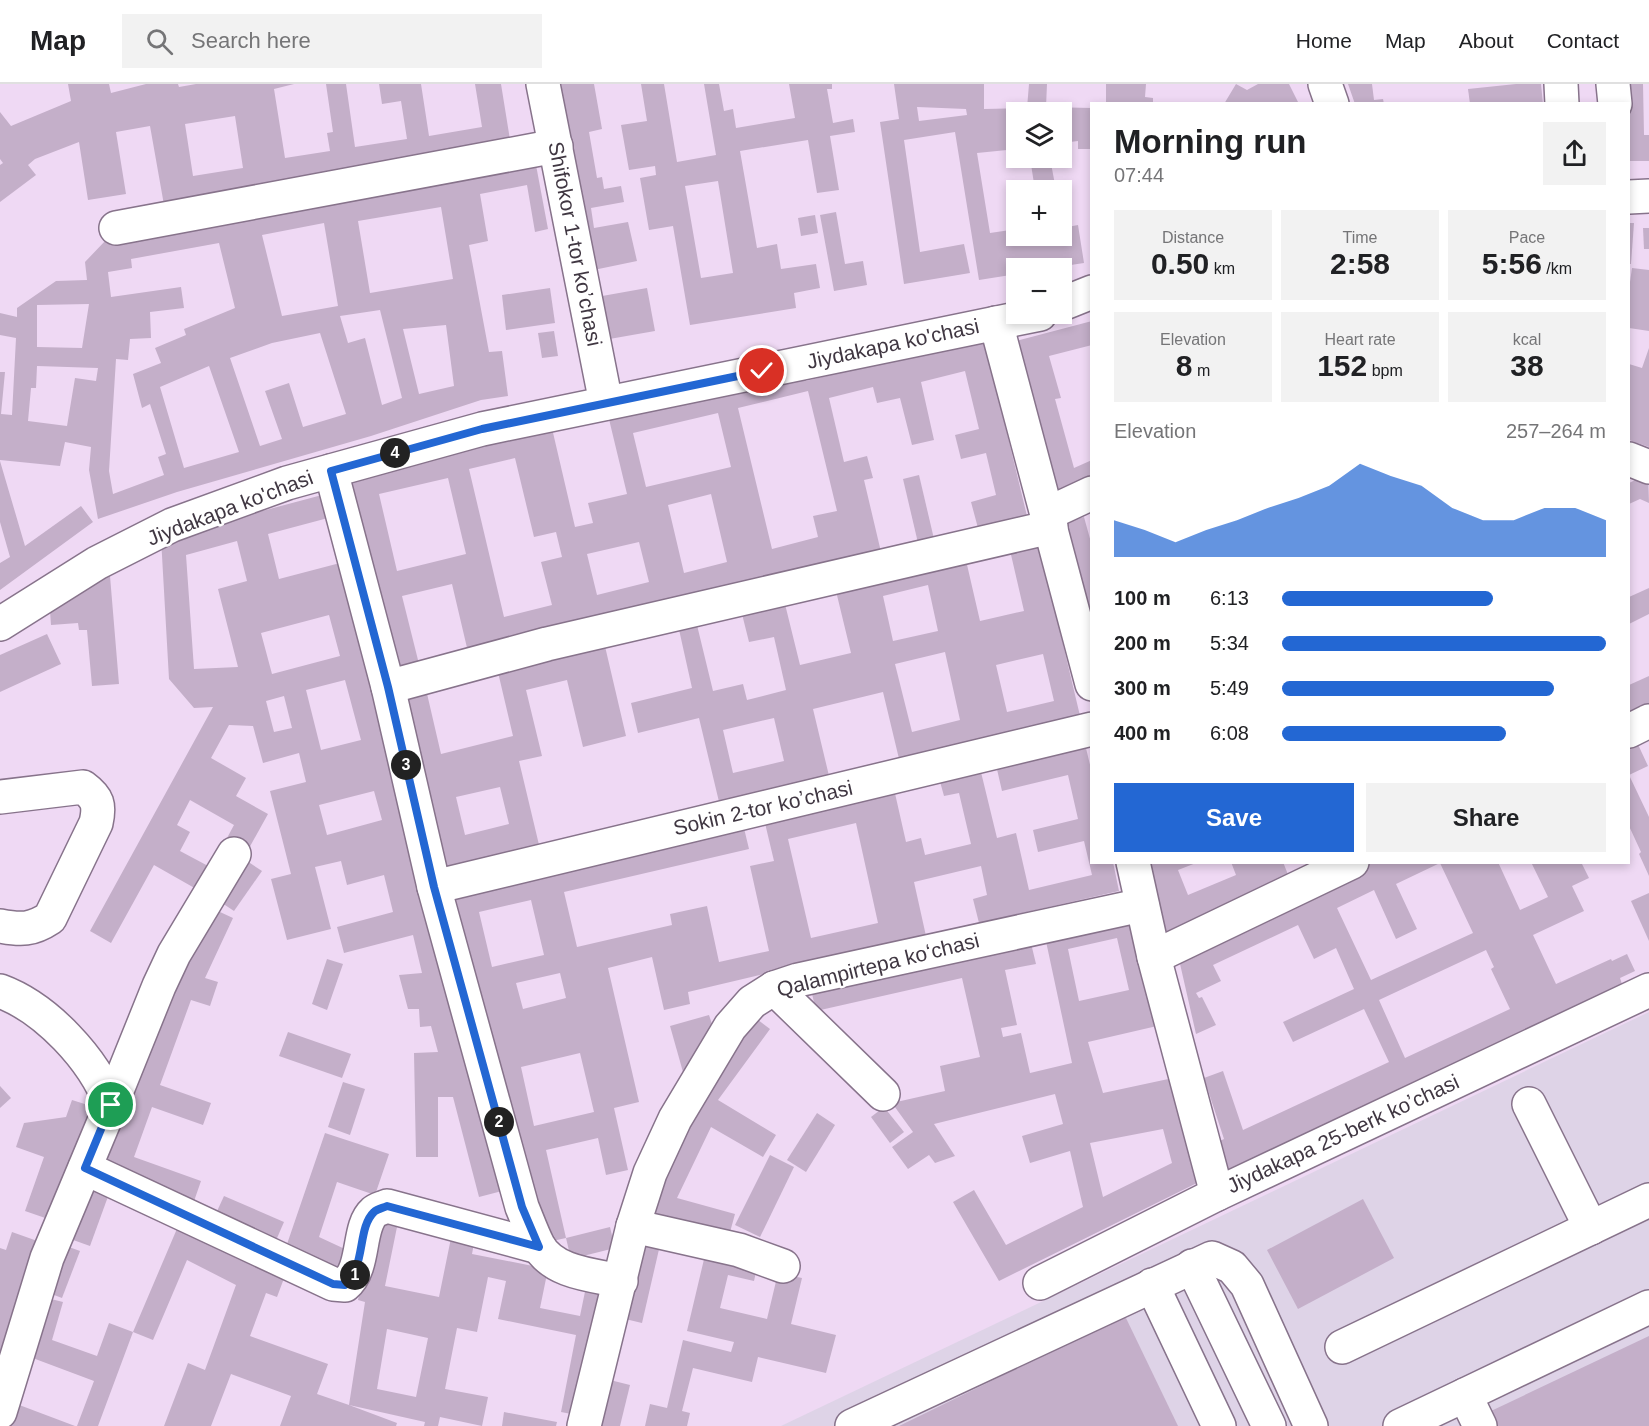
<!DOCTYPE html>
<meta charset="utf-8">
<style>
body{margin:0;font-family:Arial,sans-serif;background:#f2f2f2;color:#202124;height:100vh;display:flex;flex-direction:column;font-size:22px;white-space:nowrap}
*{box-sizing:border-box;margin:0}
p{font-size:20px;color:#757577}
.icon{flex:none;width:33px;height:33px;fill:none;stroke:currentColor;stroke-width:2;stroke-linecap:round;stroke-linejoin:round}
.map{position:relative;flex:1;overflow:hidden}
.panel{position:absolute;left:1090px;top:18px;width:540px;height:762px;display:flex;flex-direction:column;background:#fff;border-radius:0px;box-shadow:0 3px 9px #0003}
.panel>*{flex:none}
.controls{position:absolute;left:1006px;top:18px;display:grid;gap:12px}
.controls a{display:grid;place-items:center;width:66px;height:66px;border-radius:0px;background:#fff;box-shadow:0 3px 9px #0003;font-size:30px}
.pin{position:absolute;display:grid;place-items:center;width:51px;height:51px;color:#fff;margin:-26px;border:3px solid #fff;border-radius:50%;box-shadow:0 2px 6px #0007}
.km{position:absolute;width:30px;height:30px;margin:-15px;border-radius:50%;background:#222;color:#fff;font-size:16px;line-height:30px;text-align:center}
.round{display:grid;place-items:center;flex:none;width:63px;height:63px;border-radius:0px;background:#f2f2f2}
.head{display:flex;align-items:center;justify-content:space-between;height:102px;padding:0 24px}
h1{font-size:33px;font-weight:800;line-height:45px}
.stats{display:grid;grid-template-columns:repeat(3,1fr);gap:9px;height:102px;padding:6px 24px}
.stats div{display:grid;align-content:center;border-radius:0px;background:#f2f2f2;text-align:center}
.stats b{font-size:30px;font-weight:800}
.stats small{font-size:16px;font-weight:400}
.stats p{font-size:16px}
.chart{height:168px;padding:12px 24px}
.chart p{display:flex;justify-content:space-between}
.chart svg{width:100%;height:108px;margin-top:6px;fill:#2367d3;opacity:.7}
.button{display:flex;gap:12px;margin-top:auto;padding:12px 24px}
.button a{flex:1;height:69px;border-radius:0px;background:#2367d3;color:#fff;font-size:24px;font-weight:800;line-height:69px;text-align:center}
.button a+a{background:#f2f2f2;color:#202124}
ul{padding:0 24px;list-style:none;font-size:20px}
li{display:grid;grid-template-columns:96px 72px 1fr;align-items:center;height:45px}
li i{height:15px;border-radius:8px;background:#2367d3}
header{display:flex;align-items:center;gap:36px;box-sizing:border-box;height:84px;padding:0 30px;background:#fff;border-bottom:2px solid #e0e0e0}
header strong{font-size:28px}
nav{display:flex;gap:33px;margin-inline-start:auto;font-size:21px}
.search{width:420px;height:54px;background:#f2f2f2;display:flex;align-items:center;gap:15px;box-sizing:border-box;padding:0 21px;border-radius:0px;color:#757577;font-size:22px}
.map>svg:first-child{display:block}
.industrial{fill:#ded3e7}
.building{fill:#c4afc9;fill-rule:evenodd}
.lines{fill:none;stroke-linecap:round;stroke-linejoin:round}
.minor-casing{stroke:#87738b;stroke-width:36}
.minor{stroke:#fff;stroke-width:33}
.route-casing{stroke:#fff;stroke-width:12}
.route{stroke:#2367d3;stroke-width:8}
.labels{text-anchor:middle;stroke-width:5;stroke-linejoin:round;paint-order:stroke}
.street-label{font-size:21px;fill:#403742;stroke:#fff}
</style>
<header>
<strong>Map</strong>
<div class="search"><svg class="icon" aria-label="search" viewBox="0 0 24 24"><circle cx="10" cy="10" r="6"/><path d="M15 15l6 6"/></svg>Search here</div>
<nav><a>Home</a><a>Map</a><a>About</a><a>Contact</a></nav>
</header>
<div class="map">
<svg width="1649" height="1342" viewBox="0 0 1649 1342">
<rect width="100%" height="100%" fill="#efd9f4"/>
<!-- industrial -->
<path class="industrial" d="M1649,928V1342H781Z"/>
<!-- building -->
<g class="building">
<path d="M68,0H109L111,9L146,0H178L179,3L196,0H294L274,5L285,74L330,67L327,49L333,48L326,0H346L355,63L407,55L401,17L382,20L379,0H421L429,52L482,43L475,0H501L511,62L164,121L150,42L116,48L126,110L88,116L79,58L35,75L28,81L36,91L0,118V81L3,79L0,75V28L11,42L71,17ZM235,32L243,84L193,92L185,40Z"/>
<path d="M561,0H594L602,45L589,48L597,94L602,93L604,105L621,102L624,118L591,124L594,144L628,138L637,177L584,188L579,109Z"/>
<path d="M641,0H664L677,78L716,71L704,0H719L724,27L733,25L736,44L795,34L789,0H832V5H827L833,39L853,35L855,48L830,52L839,106L817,109L808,56L740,67L757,164L777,160L781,185L816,180L820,204L794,209L796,224L690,241L673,142L649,146L640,94L656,91L655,82L629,86L621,41L647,37ZM718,97L733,189L701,194L685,102Z"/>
<path d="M894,0H984V25L1027,24L1029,0H1047L1046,23L1092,24V65H1078V57L1062,59V28H1017V65L977,69L990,149L1017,145V152H1062V144L1078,141L1084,179L1051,184H1017V190L979,196L955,48L904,56L920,168L964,160L970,189L904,200L880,38L899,35ZM917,23L966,25L967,31L919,37Z"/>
<path d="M1106,0H1146L1145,13L1153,14V20H1106Z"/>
<path d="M1236,0L1247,6L1258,0H1289L1299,20H1224Z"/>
<path d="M1348,0H1372L1374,16L1383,15L1384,20H1355Z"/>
<path d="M1516,0H1541L1543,20H1470L1468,5Z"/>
<path d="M1622,0H1643L1644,51H1649V77H1629V20Z"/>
<path d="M1030,74H1050L1056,106H1035Z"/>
<path d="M536,81L548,145L535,148L527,101L480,110L488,157L469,161L489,268L502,267L508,312L481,316L371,352L177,408L98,435L89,386L91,363L65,358L60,382L0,376V288H5L1,330L12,331L16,254L0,251V229L17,233V224L56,197L87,196L85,178L106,156ZM441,123L453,195L370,209L358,137ZM324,139L338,222L282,232L262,151ZM219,159L235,224L184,245L186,251L155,264L161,279L133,290L142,324L150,320L166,370L158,373L164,391L113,410L109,387L116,275L128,276L130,255L151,254L150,228L184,224L181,203L111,213L108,188L132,184L131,175ZM89,220L82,264L37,263V221ZM380,226L402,314L382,321L365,254L348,259L340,232ZM446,241L454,302L419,310L403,245ZM320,249L346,330L303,343L289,299L265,307L282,355L260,362L230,274L272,259ZM37,282L98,284L96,297L75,294L67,342L28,337L31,304H36ZM209,282L239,368L184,384L160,303Z"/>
<path d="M836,128L845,180L863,177L867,201L834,207L820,131Z"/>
<path d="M815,131L818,149L801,152L798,134Z"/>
<path d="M1629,139H1634L1631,180H1629Z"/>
<path d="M1643,144H1649V165H1644Z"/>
<path d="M1632,184L1649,186V247L1629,244V205Z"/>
<path d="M550,204L555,239L506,246L502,211Z"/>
<path d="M647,204L655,247L598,257L591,214Z"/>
<path d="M1092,237V261L1049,272L1061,314L1055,315L1074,384L1092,376V398L1056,415L1012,258Z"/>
<path d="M554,247L558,272L542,274L538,249Z"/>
<path d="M984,254L1027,432L978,444L971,418L996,411L986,369L961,375L955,351L979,345L965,287L921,298L934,356L912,361L900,314L877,319L873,303L829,314L844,378L867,372L873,394L864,396L881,468L468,568L452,500L402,512L419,580L393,586L347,390L551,340L575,443L593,439L588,419L627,410L608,331L802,283L806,297ZM808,307L837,427L813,432L818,453L772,465L738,324ZM718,329L731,383L646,403L633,349ZM515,374L534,453L556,448L562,473L541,478L552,521L504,533L469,385ZM448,394L466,470L397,487L379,410ZM711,410L727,478L684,489L668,421ZM639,458L649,498L597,511L587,470Z"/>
<path d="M1649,264V363L1629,356V280L1642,284Z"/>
<path d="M0,377L25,462L81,422L93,438L0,506V479L10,473L0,438Z"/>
<path d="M1648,390L1649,419L1640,415L1629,420V399Z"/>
<path d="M919,391L934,455L918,459L903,395Z"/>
<path d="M322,411L328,434L268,450L279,495L340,479L502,1107L479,1113L453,1013H438V1073H416L414,969L438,968L431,942L420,943L419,925H408L399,891L422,889L413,851L344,869L337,843L393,828L384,791L347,801L341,777L315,783L331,845L287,856L271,795L291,790L270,707L306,698L299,669L263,679L253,642L229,641L211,674L246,694L236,712L268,730L248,766L227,754L234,741L190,716L177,741L190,748L180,767L210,783L198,806L154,781L111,859L90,847L213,623L194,624L169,595L161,454ZM237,457L247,497L218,505L238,583L194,585L186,471ZM329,531L340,572L272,590L261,549ZM345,596L361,656L321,666L306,606ZM284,612L292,644L274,648L266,617ZM374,707L382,736L327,751L319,721Z"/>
<path d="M1084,433L1092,462V561L1058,440Z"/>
<path d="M1038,455L1081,636L900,679L883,608L813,625L830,696L720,722L699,634L638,649L631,619L692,604L678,541L696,537L713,607L743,600L747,616L786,606L774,553L749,558L741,526L784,516L800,581L851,569L835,503L965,472L980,537L1024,527L1009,462ZM928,501L938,547L893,557L883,512ZM945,568L960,636L912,648L895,580ZM1043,570L1054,617L1007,628L996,581ZM774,634L784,677L733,689L723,646Z"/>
<path d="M110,492L119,600L92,602L87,546H79L78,539L51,541L49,512L74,495Z"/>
<path d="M1649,504V530L1629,540V513Z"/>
<path d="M47,550L61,580L0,608V571Z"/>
<path d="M604,558L626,652L583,663L567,596L526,606L542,672L519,677L540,765L441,788L399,608L425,601L441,670L513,652L497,584ZM500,703L509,740L465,751L456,713Z"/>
<path d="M1649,592V622L1629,632V601Z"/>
<path d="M1635,654L1648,682L1629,691L1649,733V792L1639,770L1641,768L1629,742V657Z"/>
<path d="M1085,660L1092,689V778H1113L1119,807L979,839L973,815L987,811L981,782L914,798L926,852L688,908L690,920L664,926L652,873L608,884L639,1018L614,1024L628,1086L606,1091L598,1054L546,1066L566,1154L543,1159L449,808L743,740L749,765L564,808L577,863L672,841L670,830L707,822L719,878L769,867L750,782L774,777L764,735L894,705L906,758L921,754L925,771L971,760L959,709L944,712L939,694L980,684L997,754L1016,749L1029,806L1092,791L1084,757L1038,768L1033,746L1078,735L1068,691L1002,707L996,681ZM856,739L878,839L811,854L788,755ZM531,816L544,871L492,883L479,828ZM560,889L566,914L523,925L516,899ZM580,969L594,1028L534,1042L521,983Z"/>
<path d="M244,775L262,787L234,827L216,815Z"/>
<path d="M1231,778H1283L1289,793L1167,850L1147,779H1196L1178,786L1188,811L1236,791Z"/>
<path d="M1374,778H1498L1520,826L1548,813L1531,778H1581L1589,794L1572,802L1584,827L1533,851L1556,900L1611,875L1612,877L1627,870L1635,887L1620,894L1622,900L1216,1092L1207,1063L1224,1055L1204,994L1223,987L1243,1046L1389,978L1364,925L1293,958L1283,938L1354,905L1336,864L1314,875L1298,841L1213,881L1221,897L1196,909L1199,914L1202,913L1216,941L1196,950L1178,871ZM1440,779L1473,849L1371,896L1337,824L1374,806L1396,855L1417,845L1396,800ZM1486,866L1494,883L1491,885L1510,925L1405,974L1379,916Z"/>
<path d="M1649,809V857L1631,817Z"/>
<path d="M207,822L233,834L205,894L218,898L210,922L191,916L160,1001L211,1019L203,1041L152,1023L134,1073L201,1097L193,1120L101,1087Z"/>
<path d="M1131,828L1157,942L1088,958L1103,1009L1173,994L1203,1096L999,1197L953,1118L974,1106L1006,1161L1083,1123L1070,1067L1030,1079L1022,1052L1063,1040L1055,1010L934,1040L955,1072L935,1079L929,1071L908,1085L892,1063L913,1048L892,1019L945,1007L940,982L980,973L962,894L816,927L810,901L1029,851L1036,880L1005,886L1017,941L1001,944L1003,953L1021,949L1030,989L1072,979L1044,848ZM1117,854L1129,906L1079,917L1068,865ZM1163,1045L1172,1079L1103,1113L1090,1059Z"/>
<path d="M327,875L343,880L327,926L312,920Z"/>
<path d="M709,931L714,946L683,988L670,942Z"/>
<path d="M753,932L770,945L718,1016L776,1051L763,1073L711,1043L677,1114L735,1130L727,1159L643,1136L650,1107Z"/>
<path d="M288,948L351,970L342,994L279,972Z"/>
<path d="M343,998L365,1005L350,1051L328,1043Z"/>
<path d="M0,1002L11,1014L0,1024Z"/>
<path d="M72,1016L91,1022L51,1136L25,1127L44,1073L16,1063L24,1039L66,1033Z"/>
<path d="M884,1023L904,1048L890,1059L871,1033Z"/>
<path d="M817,1029L835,1041L806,1088L787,1076Z"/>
<path d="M325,1049L389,1070L375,1111L337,1098L319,1153L347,1166L337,1189L285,1166Z"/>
<path d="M770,1071L794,1083L760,1153L735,1141Z"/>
<path d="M82,1096L110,1107L90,1162L62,1152Z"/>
<path d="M224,1112L284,1138L274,1161L213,1136Z"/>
<path d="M1363,1115L1394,1174L1298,1225L1267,1166Z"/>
<path d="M374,1138L397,1143L385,1202L439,1213L451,1154L474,1159L472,1170L548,1185L540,1224L580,1232L588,1193L609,1197L582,1332L561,1328L576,1251L498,1235L506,1197L488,1193L477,1248L457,1244L445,1305L488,1313L482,1342L440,1333L438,1342H424L425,1338L349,1321L397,1339L396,1342H280L291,1312L231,1290L211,1342H164L188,1279L205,1286L236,1201L187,1176L153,1256L133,1248L179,1140L286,1189L277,1213L266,1209L250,1252L328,1280L317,1310L349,1321L365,1218L358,1216ZM387,1245L428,1254L416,1313L377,1305Z"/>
<path d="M610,1143L615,1164L571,1175L566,1154Z"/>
<path d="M12,1148L43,1159L0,1277V1164L6,1166Z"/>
<path d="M639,1156L660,1161L642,1239L621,1234Z"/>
<path d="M58,1159L80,1167L62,1214L41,1206Z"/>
<path d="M705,1171L757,1184L754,1197L728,1191L720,1224L767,1235L778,1189L802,1194L791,1240L836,1251L826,1289L758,1273L752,1298L693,1284L682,1327L690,1329L687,1342H645L650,1320L667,1324L683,1256L731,1268L734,1258L687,1247Z"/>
<path d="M39,1212L63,1218L52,1256L97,1272L109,1239L133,1248L98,1342H77L94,1297L22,1270Z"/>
<path d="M1125,1232L1178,1342H899Z"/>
<path d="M1649,1252V1342H1498L1491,1327Z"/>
<path d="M606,1295L630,1301L620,1342H595Z"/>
<path d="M14,1319L75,1342H5Z"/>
<path d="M504,1328L557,1338L556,1342H502Z"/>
</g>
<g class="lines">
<defs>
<g id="minor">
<path d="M543,0L606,319"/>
<path d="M1325,0L1332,20"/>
<path d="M1561,0L1562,20"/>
<path d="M1613,0L1615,20"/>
<path d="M1629,113L1649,112"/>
<path d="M116,144L556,62"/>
<path d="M1062,220L1092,208"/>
<path d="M996,239L1092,600"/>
<path d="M1629,375L1649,383"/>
<path d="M331,387L388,603L434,803L522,1123C527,1135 532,1149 538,1161C553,1189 593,1191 621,1197"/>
<path d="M1047,430L1092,409"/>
<path d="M0,540L97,479L172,441L287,399L482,345L1040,230"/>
<path d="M388,603L547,560L1051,443"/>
<path d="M1629,647L1649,637"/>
<path d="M0,713L83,703C98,714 100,721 96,739L50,834C32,846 21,846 0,842"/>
<path d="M1133,778L1154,873L1217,1110"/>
<path d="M434,803L1092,645"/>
<path d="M1154,873L1352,778"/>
<path d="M774,904L883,1010"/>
<path d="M0,907C46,924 94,975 111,1021L47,1174L0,1328"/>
<path d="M1529,1020L1591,1144"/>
<path d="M111,1021L159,902L174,870L234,770"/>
<path d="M85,1084L333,1200L345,1201C366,1183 357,1143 374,1128C377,1125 383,1124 387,1122L539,1163"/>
<path d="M633,1142L739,1166L783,1182"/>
<path d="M1192,1182L1269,1342"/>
<path d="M1040,1199L1217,1110L1649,906"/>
<path d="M1152,1201L1219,1342"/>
<path d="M1342,1263L1649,1116"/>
<path d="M584,1342L633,1142L650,1089L675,1035L730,943L752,918L774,904L798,896L1142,821"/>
<path d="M852,1342L1212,1174L1232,1183L1247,1201L1311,1342"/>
<path d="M1400,1342L1465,1311"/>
<path d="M1480,1342L1465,1311L1649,1223"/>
</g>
</defs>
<!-- minor casing -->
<use href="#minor" class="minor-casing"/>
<!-- minor -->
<use href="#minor" class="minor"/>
</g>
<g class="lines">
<defs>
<path id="route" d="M111,1021L85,1084L333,1200L345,1201C366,1183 357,1144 374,1128C377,1125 383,1124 387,1122L539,1163L522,1123L434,803L388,603L331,387L482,345L762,287"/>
</defs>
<!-- route casing -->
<use href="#route" class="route-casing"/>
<!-- route -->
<use href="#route" class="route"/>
</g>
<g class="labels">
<!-- street labels -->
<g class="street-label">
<text transform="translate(575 160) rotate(79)" y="7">Shifokor 1-tor koʼchasi</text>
<text transform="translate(893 260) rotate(-12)" y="7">Jiydakapa ko'chasi</text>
<text transform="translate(230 424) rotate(-21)" y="7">Jiydakapa ko'chasi</text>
<text transform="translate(763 724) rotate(-13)" y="7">Sokin 2-tor koʼchasi</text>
<text transform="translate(878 881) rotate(-14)" y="7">Qalampirtepa koʻchasi</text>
<text transform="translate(1343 1050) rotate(-25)" y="7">Jiydakapa 25-berk koʼchasi</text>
</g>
</g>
</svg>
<div class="controls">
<a><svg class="icon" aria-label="layers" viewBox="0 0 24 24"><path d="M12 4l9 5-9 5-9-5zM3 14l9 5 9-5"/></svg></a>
<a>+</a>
<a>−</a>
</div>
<div class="pin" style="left:111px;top:1021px;background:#1e9e55"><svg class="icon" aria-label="arrive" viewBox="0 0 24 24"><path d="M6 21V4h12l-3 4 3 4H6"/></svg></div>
<div class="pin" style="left:762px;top:287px;background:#d93025"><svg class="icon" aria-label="check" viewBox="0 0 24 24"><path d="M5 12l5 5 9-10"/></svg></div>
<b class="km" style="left:355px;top:1191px">1</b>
<b class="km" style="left:499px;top:1038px">2</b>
<b class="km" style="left:406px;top:681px">3</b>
<b class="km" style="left:395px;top:369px">4</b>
<section class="panel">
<div class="head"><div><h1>Morning run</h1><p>07:44</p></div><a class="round"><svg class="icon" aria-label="share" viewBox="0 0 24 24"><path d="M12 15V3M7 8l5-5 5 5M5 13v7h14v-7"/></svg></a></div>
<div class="stats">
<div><p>Distance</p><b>0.50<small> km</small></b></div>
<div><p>Time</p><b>2:58</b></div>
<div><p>Pace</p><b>5:56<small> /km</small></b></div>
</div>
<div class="stats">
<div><p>Elevation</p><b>8<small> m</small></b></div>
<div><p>Heart rate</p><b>152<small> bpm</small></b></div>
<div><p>kcal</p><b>38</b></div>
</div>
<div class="chart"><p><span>Elevation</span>257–264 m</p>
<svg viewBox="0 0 160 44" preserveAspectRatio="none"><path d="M0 44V29L10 33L20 38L30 33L40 29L50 24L60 20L70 15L80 6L90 11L100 15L110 24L120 29L130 29L140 24L150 24L160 29V44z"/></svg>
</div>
<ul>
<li><b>100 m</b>6:13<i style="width:65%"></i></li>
<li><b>200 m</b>5:34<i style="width:100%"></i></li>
<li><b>300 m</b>5:49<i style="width:84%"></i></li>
<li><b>400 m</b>6:08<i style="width:69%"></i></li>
</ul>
<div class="button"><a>Save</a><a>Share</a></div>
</section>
</div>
